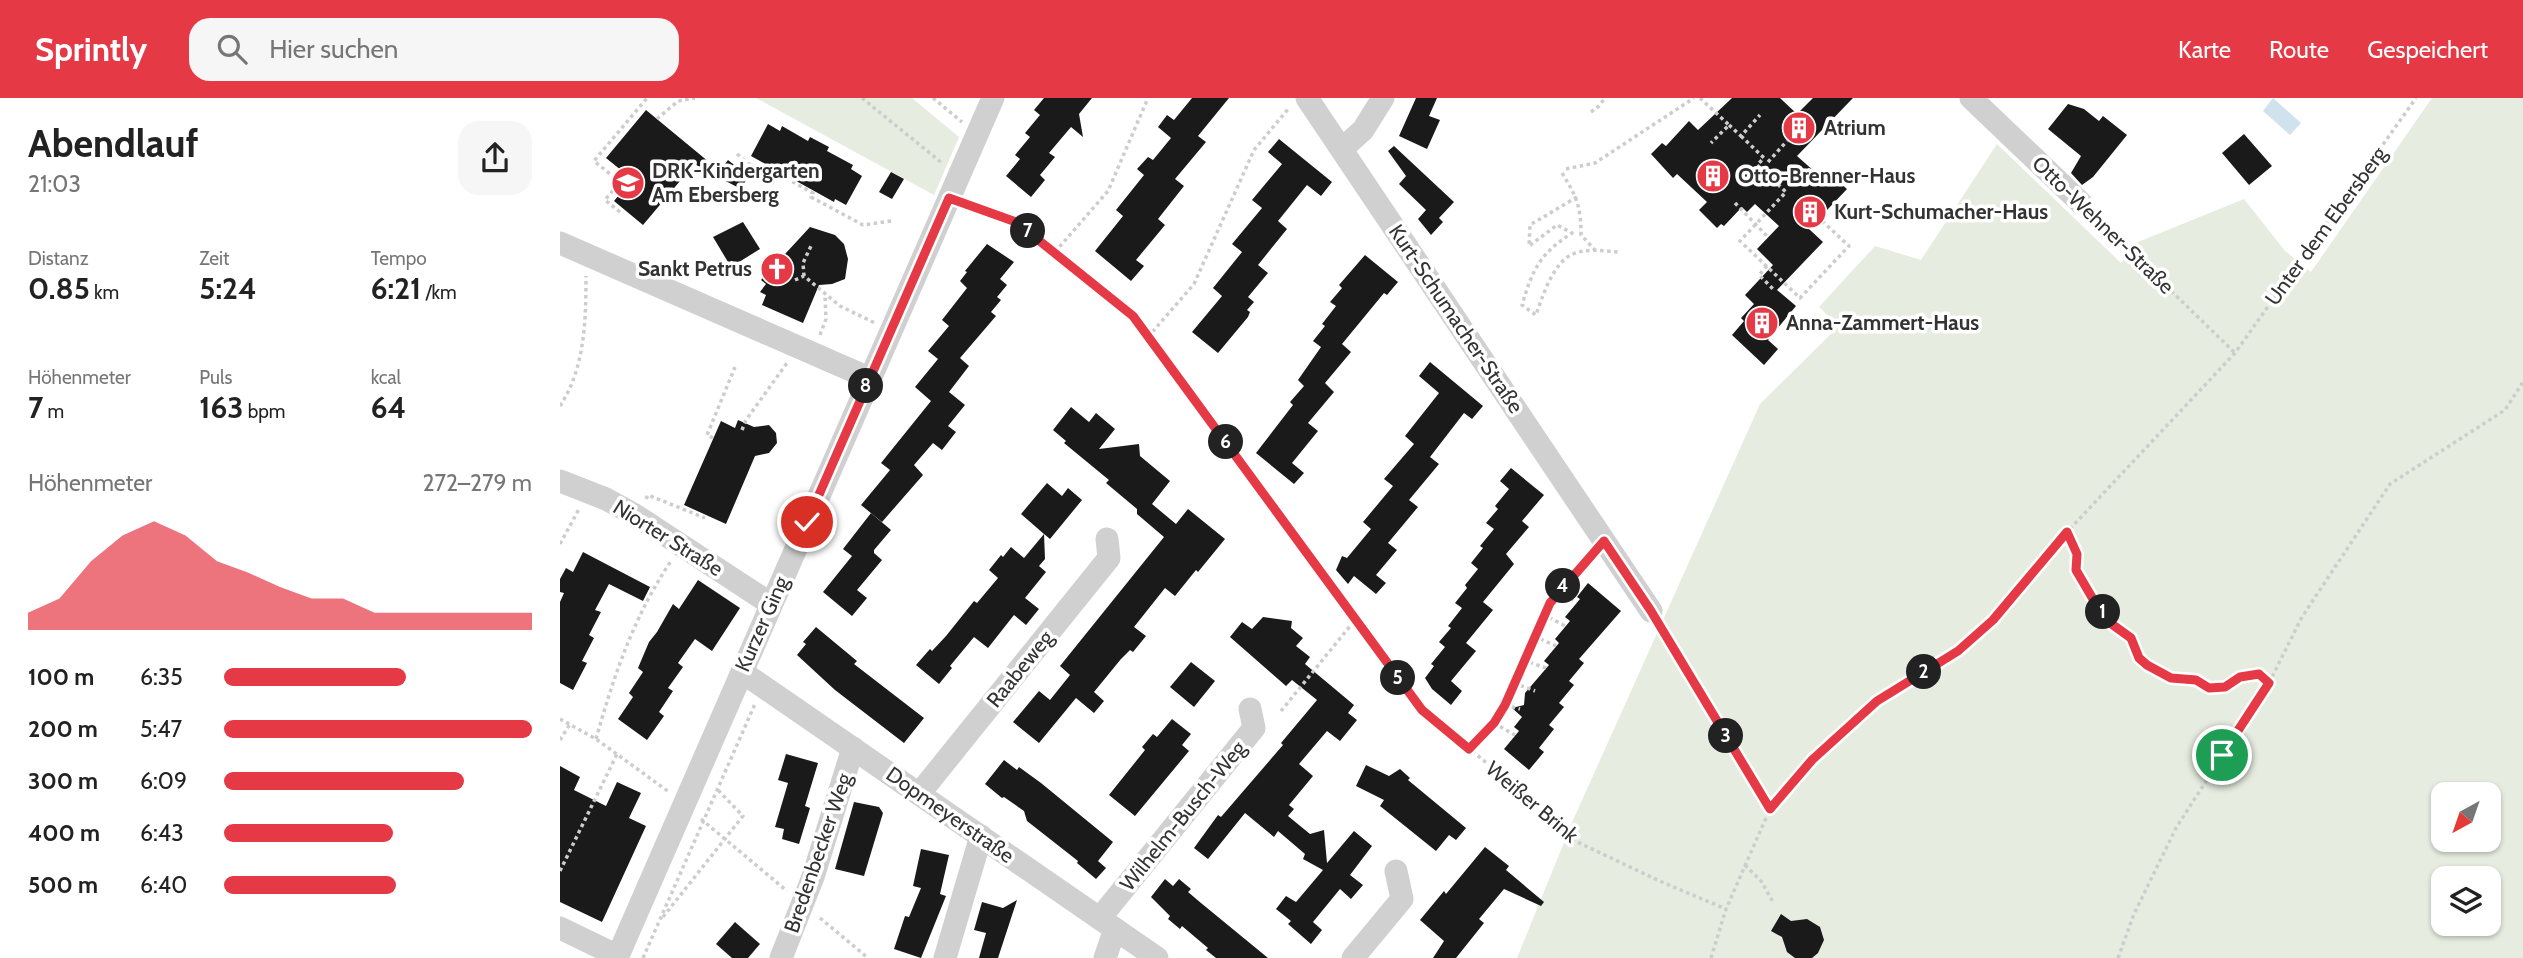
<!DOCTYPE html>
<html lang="de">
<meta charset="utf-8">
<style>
body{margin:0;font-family:Cabin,sans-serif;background:#f6f6f6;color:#222;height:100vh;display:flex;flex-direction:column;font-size:26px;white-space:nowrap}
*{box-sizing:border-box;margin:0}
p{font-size:23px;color:#767676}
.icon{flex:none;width:38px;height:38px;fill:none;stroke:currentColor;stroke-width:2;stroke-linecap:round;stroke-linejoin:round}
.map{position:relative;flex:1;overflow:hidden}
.sheet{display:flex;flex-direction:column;background:#fff;width:560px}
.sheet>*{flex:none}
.needle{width:46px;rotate:220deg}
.tools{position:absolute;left:1871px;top:684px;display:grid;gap:14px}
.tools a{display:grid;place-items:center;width:70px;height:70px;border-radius:14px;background:#fff;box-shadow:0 2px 5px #0004;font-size:35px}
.pin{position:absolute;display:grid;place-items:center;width:60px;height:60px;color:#fff;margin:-30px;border:4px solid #fff;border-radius:50%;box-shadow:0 2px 7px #0007}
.km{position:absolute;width:35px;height:35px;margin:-18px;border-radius:50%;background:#222;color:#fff;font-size:19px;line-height:35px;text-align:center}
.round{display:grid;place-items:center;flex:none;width:74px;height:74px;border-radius:21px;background:#f6f6f6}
.summary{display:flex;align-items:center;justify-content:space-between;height:119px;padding:0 28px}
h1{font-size:38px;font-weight:700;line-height:52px}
.figures{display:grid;grid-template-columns:repeat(3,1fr);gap:10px;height:119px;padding:7px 28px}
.figures div{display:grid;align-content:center}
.figures b{font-size:30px;font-weight:700}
.figures small{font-size:19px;font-weight:400}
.figures p{font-size:19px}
.chart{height:196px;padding:14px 28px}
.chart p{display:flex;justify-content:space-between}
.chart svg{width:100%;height:126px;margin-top:7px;fill:#e63946;opacity:.7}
ul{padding:0 28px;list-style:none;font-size:23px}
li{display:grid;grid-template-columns:112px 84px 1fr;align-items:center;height:52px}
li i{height:18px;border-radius:9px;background:#e63946}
header{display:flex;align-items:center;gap:42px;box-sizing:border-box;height:98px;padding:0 35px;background:#e63946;color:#fff}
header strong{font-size:33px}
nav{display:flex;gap:38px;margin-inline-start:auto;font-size:24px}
.search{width:490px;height:63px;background:#f6f6f6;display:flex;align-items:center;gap:18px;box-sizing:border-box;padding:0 24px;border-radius:21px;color:#767676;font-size:26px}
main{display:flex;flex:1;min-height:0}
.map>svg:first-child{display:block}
.green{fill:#e6ecdf;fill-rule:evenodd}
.water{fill:#cfe2ee}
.building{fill:#1a1a1a}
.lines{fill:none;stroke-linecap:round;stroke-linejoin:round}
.path{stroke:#cdcdcd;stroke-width:3.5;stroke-dasharray:3.5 3.5;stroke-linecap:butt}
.street{stroke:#d0d0d0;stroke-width:23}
.route-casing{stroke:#fff;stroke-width:14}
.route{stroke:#e63946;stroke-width:9}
.labels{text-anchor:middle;stroke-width:7;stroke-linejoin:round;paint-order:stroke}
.poi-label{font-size:21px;font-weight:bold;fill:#333;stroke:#fff;text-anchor:start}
.street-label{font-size:21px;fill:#333;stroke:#fff}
</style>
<header>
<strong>Sprintly</strong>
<div class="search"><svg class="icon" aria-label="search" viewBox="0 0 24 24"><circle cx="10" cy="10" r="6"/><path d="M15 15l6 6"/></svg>Hier suchen</div>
<nav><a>Karte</a><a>Route</a><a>Gespeichert</a></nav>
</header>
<main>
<section class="sheet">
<div class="summary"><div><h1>Abendlauf</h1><p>21:03</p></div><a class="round"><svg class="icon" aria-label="share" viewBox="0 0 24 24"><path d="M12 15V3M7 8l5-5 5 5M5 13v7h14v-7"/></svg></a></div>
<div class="figures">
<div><p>Distanz</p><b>0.85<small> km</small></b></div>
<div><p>Zeit</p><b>5:24</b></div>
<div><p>Tempo</p><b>6:21<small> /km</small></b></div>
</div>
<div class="figures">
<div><p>Höhenmeter</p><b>7<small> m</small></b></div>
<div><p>Puls</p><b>163<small> bpm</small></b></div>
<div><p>kcal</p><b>64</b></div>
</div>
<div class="chart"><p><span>Höhenmeter</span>272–279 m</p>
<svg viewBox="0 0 160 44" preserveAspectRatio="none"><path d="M0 44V38L10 33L20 20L30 11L40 6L50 11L60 20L70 24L80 29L90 33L100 33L110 38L120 38L130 38L140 38L150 38L160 38V44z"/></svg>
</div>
<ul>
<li><b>100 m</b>6:35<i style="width:59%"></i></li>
<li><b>200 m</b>5:47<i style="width:100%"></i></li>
<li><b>300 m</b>6:09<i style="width:78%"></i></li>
<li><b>400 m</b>6:43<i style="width:55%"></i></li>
<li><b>500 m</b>6:40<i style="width:56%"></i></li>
</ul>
</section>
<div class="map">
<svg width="1963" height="860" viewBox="0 0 1963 860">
<rect width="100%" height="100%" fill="#fff"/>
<!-- green -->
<g class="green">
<path d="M196,0H352L399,39L374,97Z"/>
<path d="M1872,0H1963V860H957L1014,720L1200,306L1279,228L1259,209L1315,148L1361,162L1437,46L1561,165L1578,144L1684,101L1725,153L1751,174ZM1883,696H1928V742H1883ZM1883,780H1928V826H1883Z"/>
</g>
<!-- water -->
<path class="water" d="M1713,0L1741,25L1730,37L1703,13Z"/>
<!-- building -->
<g class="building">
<path d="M484,0H532L519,16L523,39L511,29L489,55L495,59L480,77L485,82L471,99L446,78L460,61L455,57L470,39L465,35L480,17L474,12Z"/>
<path d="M632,0H669L638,38L646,44L615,81L624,88L598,121L605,127L576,162L584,168L571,183L535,153L563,118L556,112L584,77L577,71L588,59L593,62L611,40L598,29L607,17L614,22Z"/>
<path d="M856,0H877L869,18L880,22L867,51L839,38Z"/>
<path d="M1172,0H1220L1237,16L1253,0H1293L1237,58L1264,82L1270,76L1287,91L1249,131L1263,144L1217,192L1236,208L1208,242L1218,251L1204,267L1172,237L1184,223L1181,220L1194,206L1185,197L1213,167L1197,151L1219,128L1195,106L1187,114L1182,109L1164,128L1161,126L1157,130L1139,112L1147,104L1117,76L1113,80L1091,56L1102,45L1106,48L1129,23L1138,32Z"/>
<path d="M1508,6L1524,11L1539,23L1543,18L1567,37L1533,79L1522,87L1511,75L1521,58L1488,31Z"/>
<path d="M86,12L155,69L151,75L129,63L116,80L120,83L83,127L54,103L72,81L46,60Z"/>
<path d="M208,26L220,33L222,28L248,43L250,39L269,49L267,53L293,67L291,71L302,78L286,107L275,101L274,104L191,58Z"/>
<path d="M1684,36L1712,68L1689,87L1662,55Z"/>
<path d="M719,41L772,84L761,98L747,87L718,123L727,131L698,167L708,175L688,199L694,204L687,212L690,214L688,219L658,255L632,234L662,198L653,190L682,154L672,146L702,110L692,102L722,66L708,54Z"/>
<path d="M834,48L894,104L879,120L883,124L871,137L858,121L866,112L839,86L846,78L828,53Z"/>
<path d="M168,62L188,78L181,91L156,78Z"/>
<path d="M331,74L344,81L332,101L319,94Z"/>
<path d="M183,124L200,151L171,169L153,139Z"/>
<path d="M250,129L275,137L284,146L288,161L285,181L272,186L259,187L243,225L202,207L206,197L200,194L206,186L201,182Z"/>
<path d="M427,146L454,164L440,181L447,187L437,199L441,202L431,214L436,218L400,260L409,268L389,294L405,307L388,328L396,334L382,352L373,345L354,367L363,377L322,424L301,407L330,372L321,365L371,303L355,289L378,261L368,253L389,228L382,222L407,190L400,183L407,174L405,173Z"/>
<path d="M805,157L838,184L827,197L824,195L782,246L791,254L765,285L774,294L748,325L758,333L732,365L744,375L734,386L696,355L733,307L730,304L744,288L738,282L761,249L753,243L765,228L762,226L776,208L770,204L782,190L779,187Z"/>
<path d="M870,264L923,308L912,321L904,315L870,359L879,366L849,402L858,409L828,445L837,452L816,477L826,485L816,496L794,478L788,486L776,472L782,458L787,460L811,431L803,424L833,388L824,381L854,346L845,338L879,295L859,278Z"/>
<path d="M511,309L529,324L536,315L555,331L539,351L579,346L580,358L610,383L592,406L616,426L628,411L665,441L638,474L636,472L615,498L605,490L574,529L586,538L573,554L570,552L561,561L534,594L544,603L534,615L516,600L479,645L453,624L479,593L490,602L510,577L500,568L604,439L577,416V411L546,385L549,382L504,345L506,343L493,332Z"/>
<path d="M178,322L194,329L209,327L216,335L217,345L209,355L195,358L166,426L124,407L161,323L175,330Z"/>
<path d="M951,370L984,397L962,423L969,429L946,456L954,466L923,504L933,512L906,545L916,553L891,583L902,593L891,607L872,591L865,580L874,568L871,566L885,549L879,544L891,530L888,528L902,510L895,505L907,490L905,487L918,471L911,465L923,450L920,448L934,431L926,425L938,411L935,408L949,391L940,383Z"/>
<path d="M487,385L502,398L508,390L522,402L490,441L484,436L485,461L479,468L486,474L465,500L479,511L466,527L454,517L428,550L414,539L390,568L392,570L379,586L356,567L370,551L372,553L386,538L414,503L417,505L438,480L429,472L441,457L443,459L451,449L464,460L484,436L461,416Z"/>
<path d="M311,415L331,432L314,452V455L322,462L297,492L307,500L292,518L263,494L292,458L283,451Z"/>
<path d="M23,454L90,489L83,503L49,486L35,512L41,514L29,537L34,540L22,563L27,565L13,592L0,585V504L4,495L0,494V481L6,470L13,474Z"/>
<path d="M138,482L180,510L152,553L135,541L118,565L123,569L108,590L113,593L99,614L104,618L87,642L58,621L73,599L69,595L83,574L78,570L89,544L97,534L113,506L119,511Z"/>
<path d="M1028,485L1061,513L1019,561L1024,565L1009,583L1014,587L999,605L1004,609L989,627L994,631L979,650L984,654L969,672L944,651L959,633L954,629L962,619L952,610L964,607L965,595L989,567L984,563L999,545L995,541L1010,523L1005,519L1020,501L1017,499Z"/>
<path d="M703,519L732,523L731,530L743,540L736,548L750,559L745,566L794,607L788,615L797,622L780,643L767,633L739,666L753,678L729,707L734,711L728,718L750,736L764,732L767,765L794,733L812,748L790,777L803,787L791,801L780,791L753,824L762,832L751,846L728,826L731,823L716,811L726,798L736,804L763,772L743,761L745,756L718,733L714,739L685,715L648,761L634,750L658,717L661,719L723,647L721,645L757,602L732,582L726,588L670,539L682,524L692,531Z"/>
<path d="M256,529L297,563L294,566L364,620L344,645L275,592L237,557L246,546L243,544Z"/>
<path d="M631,564L655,583L634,609L610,589Z"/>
<path d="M612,621L631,636L622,647L629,653L575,718L549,697L585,652L582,649L593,636L597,639Z"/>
<path d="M226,656L258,665L245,708L250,710L239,746L222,741L224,731L215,729L228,685L218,682Z"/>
<path d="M444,662L457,672L459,669L481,685L553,744L538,763L546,770L536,781L517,765L518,763L467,723L464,713L444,699L442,700L425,686Z"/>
<path d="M806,667L829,678L840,671L850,680L848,682L906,730L896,742L889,737L876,753L820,708L824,702L796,688Z"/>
<path d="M0,668L20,679L14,692L46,708L57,684L81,695L69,720L86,728L42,824L0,804Z"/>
<path d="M294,704L319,709L323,715L304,778L275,771Z"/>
<path d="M925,749L949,768L946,772L984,804L981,808L944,791L919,821L924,825L896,860H873L884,843L860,822L884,793L886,796Z"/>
<path d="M361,751L389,757L380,796L386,798L361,860L334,851L345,818L349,819L361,790L353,788Z"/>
<path d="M605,781L613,788L619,781L631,791L628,794L641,805L708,860H656L646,852L648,850L622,828L620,831L608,821L610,818L591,799Z"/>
<path d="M457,802L438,860H419L426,835L414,832L422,804L443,810Z"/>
<path d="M1221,816L1231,823L1247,821L1260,829L1264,842L1258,855L1252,860H1235L1227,854L1222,839L1211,833Z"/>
<path d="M175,824L200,846L188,860H172L156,846Z"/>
</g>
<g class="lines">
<!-- path -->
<g class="path">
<path d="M302,0L382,65"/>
<path d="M373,0L402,24"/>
<path d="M1140,0L1169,27L1151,45"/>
<path d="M1031,14L1039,8L1045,0"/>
<path d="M97,21L118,3L135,0"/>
<path d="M1169,27L1181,38L1200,17"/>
<path d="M1181,38L1204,60L1197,67L1226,94L1180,143L1240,200L1289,148L1259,120"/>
<path d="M177,56L195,71L222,78L253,95L251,99L303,127L331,123"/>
<path d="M1208,64L1227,43"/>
<path d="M1006,71L1035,65L1134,0"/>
<path d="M1002,75C1017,99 1021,109 1021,137L1035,152"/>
<path d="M1017,99L970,127L969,148L997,127L1012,135C980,156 973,170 962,207L976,217C982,199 994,163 1013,156C1026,150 1044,153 1058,154"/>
<path d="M1175,105L1208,139"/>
<path d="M407,106L456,124L573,218L862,612L995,721L1015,743L1104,785L1166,811"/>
<path d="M60,114L45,102L60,84L34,63L87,0"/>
<path d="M1536,120L1675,255"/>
<path d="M495,154L548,93L588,0"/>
<path d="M1207,168L1199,177L1213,191"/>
<path d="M244,178L243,165L251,148"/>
<path d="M235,182L244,178L280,208L315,225"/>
<path d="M260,237L266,221L265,199"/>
<path d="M588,239L634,186L694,52L729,10"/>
<path d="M0,308C25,270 26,222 26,178"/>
<path d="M182,332L186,322L227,265"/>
<path d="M153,340L147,337L175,269"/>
<path d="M86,401L88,397L145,420"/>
<path d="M1507,435L1517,456L1516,472L1537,508L1553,527L1571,540L1579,560L1587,567L1611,580L1636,582L1649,590L1665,589L1680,578L1699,576L1709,585"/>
<path d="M0,446L19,411"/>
<path d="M998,494L1017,504"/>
<path d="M983,516L1005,528"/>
<path d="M1101,530L1210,711"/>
<path d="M974,538L996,548"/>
<path d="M963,562L986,570"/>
<path d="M954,585L975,593"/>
<path d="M945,607L960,611"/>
<path d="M721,613L795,522"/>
<path d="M0,621L36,641L109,694"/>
<path d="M934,625L955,637"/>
<path d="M36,641C54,577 74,518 111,463"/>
<path d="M0,642L10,626"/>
<path d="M910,651L934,625L945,607L990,505L1031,457"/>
<path d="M141,721L227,793"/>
<path d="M1185,767L1201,783L1213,804"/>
<path d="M0,773L57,656"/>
<path d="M103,819L183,718L157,691"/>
<path d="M260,820L308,860"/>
<path d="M83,860L195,606"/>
<path d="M1151,860L1166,811L1210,711L1252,662L1317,603L1398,553L1433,522L1507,434L1675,255L1856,0"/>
<path d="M1558,860L1574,816L1616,730L1709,585L1742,519L1830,386L1945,312L1963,284"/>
</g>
<!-- street -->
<g class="street">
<path d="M747,0L1091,513"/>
<path d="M1411,0L1521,105"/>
<path d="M782,51L803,32L823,0"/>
<path d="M0,145L309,280"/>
<path d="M0,383L46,401L75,417L211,506"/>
<path d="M182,574L597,860"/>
<path d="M359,696L549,460L547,441"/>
<path d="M540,820L694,630L690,611"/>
<path d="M0,830L58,858"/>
<path d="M57,860L433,0"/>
<path d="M221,860L253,779L293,650"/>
<path d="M385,860L421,738"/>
<path d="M545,860L555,831"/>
<path d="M793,860L842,801L836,773"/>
</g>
</g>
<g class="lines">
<defs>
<path id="route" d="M247,424L389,100L456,124L573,218L862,612L909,651L934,625L945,607L990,505L1044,443L1091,513L1210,711L1252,662L1317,603L1398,553L1433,522L1507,434L1517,456L1516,472L1537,508L1553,527L1571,540L1579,560L1587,567L1611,580L1636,582L1649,590L1665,589L1680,579L1699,576L1709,585L1662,657"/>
</defs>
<!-- route casing -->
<use href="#route" class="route-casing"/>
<!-- route -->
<use href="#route" class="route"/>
</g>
<!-- icons -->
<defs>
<symbol id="building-disc" viewBox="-11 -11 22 22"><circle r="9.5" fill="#e63946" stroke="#fff"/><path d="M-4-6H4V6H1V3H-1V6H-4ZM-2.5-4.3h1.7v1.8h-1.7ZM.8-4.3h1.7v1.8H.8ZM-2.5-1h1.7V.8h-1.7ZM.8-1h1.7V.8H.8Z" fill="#fff"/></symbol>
<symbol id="school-disc" viewBox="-11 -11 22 22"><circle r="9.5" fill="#e63946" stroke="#fff"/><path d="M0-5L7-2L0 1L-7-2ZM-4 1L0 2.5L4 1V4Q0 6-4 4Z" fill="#fff"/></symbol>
<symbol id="church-disc" viewBox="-11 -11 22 22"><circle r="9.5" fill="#e63946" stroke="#fff"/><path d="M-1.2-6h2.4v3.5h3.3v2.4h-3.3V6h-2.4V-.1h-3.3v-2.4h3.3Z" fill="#fff"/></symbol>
</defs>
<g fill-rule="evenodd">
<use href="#building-disc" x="1220" y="11" width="38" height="38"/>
<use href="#building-disc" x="1134" y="59" width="38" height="38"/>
<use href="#school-disc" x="49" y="66" width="38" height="38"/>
<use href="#building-disc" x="1231" y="95" width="38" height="38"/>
<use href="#church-disc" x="198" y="152" width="38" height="38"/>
<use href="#building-disc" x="1183" y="206" width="38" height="38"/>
</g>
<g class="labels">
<!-- poi labels -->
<g class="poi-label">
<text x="1264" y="37">Atrium</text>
<text x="92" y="80">DRK-Kindergarten<tspan x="92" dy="24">Am Ebersberg</tspan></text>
<text x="1178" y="85">Otto-Brenner-Haus</text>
<text x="1274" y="121">Kurt-Schumacher-Haus</text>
<text x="192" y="178" text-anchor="end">Sankt Petrus</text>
<text x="1226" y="232">Anna-Zammert-Haus</text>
</g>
<!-- street labels -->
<g class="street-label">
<text transform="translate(1543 127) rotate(44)" y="7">Otto-Wehner-Straße</text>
<text transform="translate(1766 128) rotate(-54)" y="7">Unter dem Ebersberg</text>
<text transform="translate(896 221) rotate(56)" y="7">Kurt-Schumacher-Straße</text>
<text transform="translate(108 440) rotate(32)" y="7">Niorter Straße</text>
<text transform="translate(202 526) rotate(-66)" y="7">Kurzer Ging</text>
<text transform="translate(460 571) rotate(-51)" y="7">Raabeweg</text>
<text transform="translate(972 704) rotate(40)" y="7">Weißer Brink</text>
<text transform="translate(390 717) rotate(35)" y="7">Dopmeyerstraße</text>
<text transform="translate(623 718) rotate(-51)" y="7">Wilhelm-Busch-Weg</text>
<text transform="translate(258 755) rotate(-71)" y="7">Bredenbecker Weg</text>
</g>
</g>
</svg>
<div class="tools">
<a><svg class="needle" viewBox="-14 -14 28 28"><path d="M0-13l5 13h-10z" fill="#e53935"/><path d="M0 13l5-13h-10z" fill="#767676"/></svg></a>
<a><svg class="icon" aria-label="layers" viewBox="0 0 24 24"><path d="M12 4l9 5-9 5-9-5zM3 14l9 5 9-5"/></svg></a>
</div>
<div class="pin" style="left:1662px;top:657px;background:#1e9e55"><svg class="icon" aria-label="arrive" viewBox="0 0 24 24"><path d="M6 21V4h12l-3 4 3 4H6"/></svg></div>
<div class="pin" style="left:247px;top:424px;background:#d93025"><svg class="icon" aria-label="check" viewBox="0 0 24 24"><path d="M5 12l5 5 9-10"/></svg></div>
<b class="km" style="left:1543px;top:514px">1</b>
<b class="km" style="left:1364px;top:574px">2</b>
<b class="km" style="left:1166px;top:638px">3</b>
<b class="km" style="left:1003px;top:488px">4</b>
<b class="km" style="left:838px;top:580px">5</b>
<b class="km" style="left:666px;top:344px">6</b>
<b class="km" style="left:468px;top:133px">7</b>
<b class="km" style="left:306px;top:288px">8</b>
</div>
</main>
